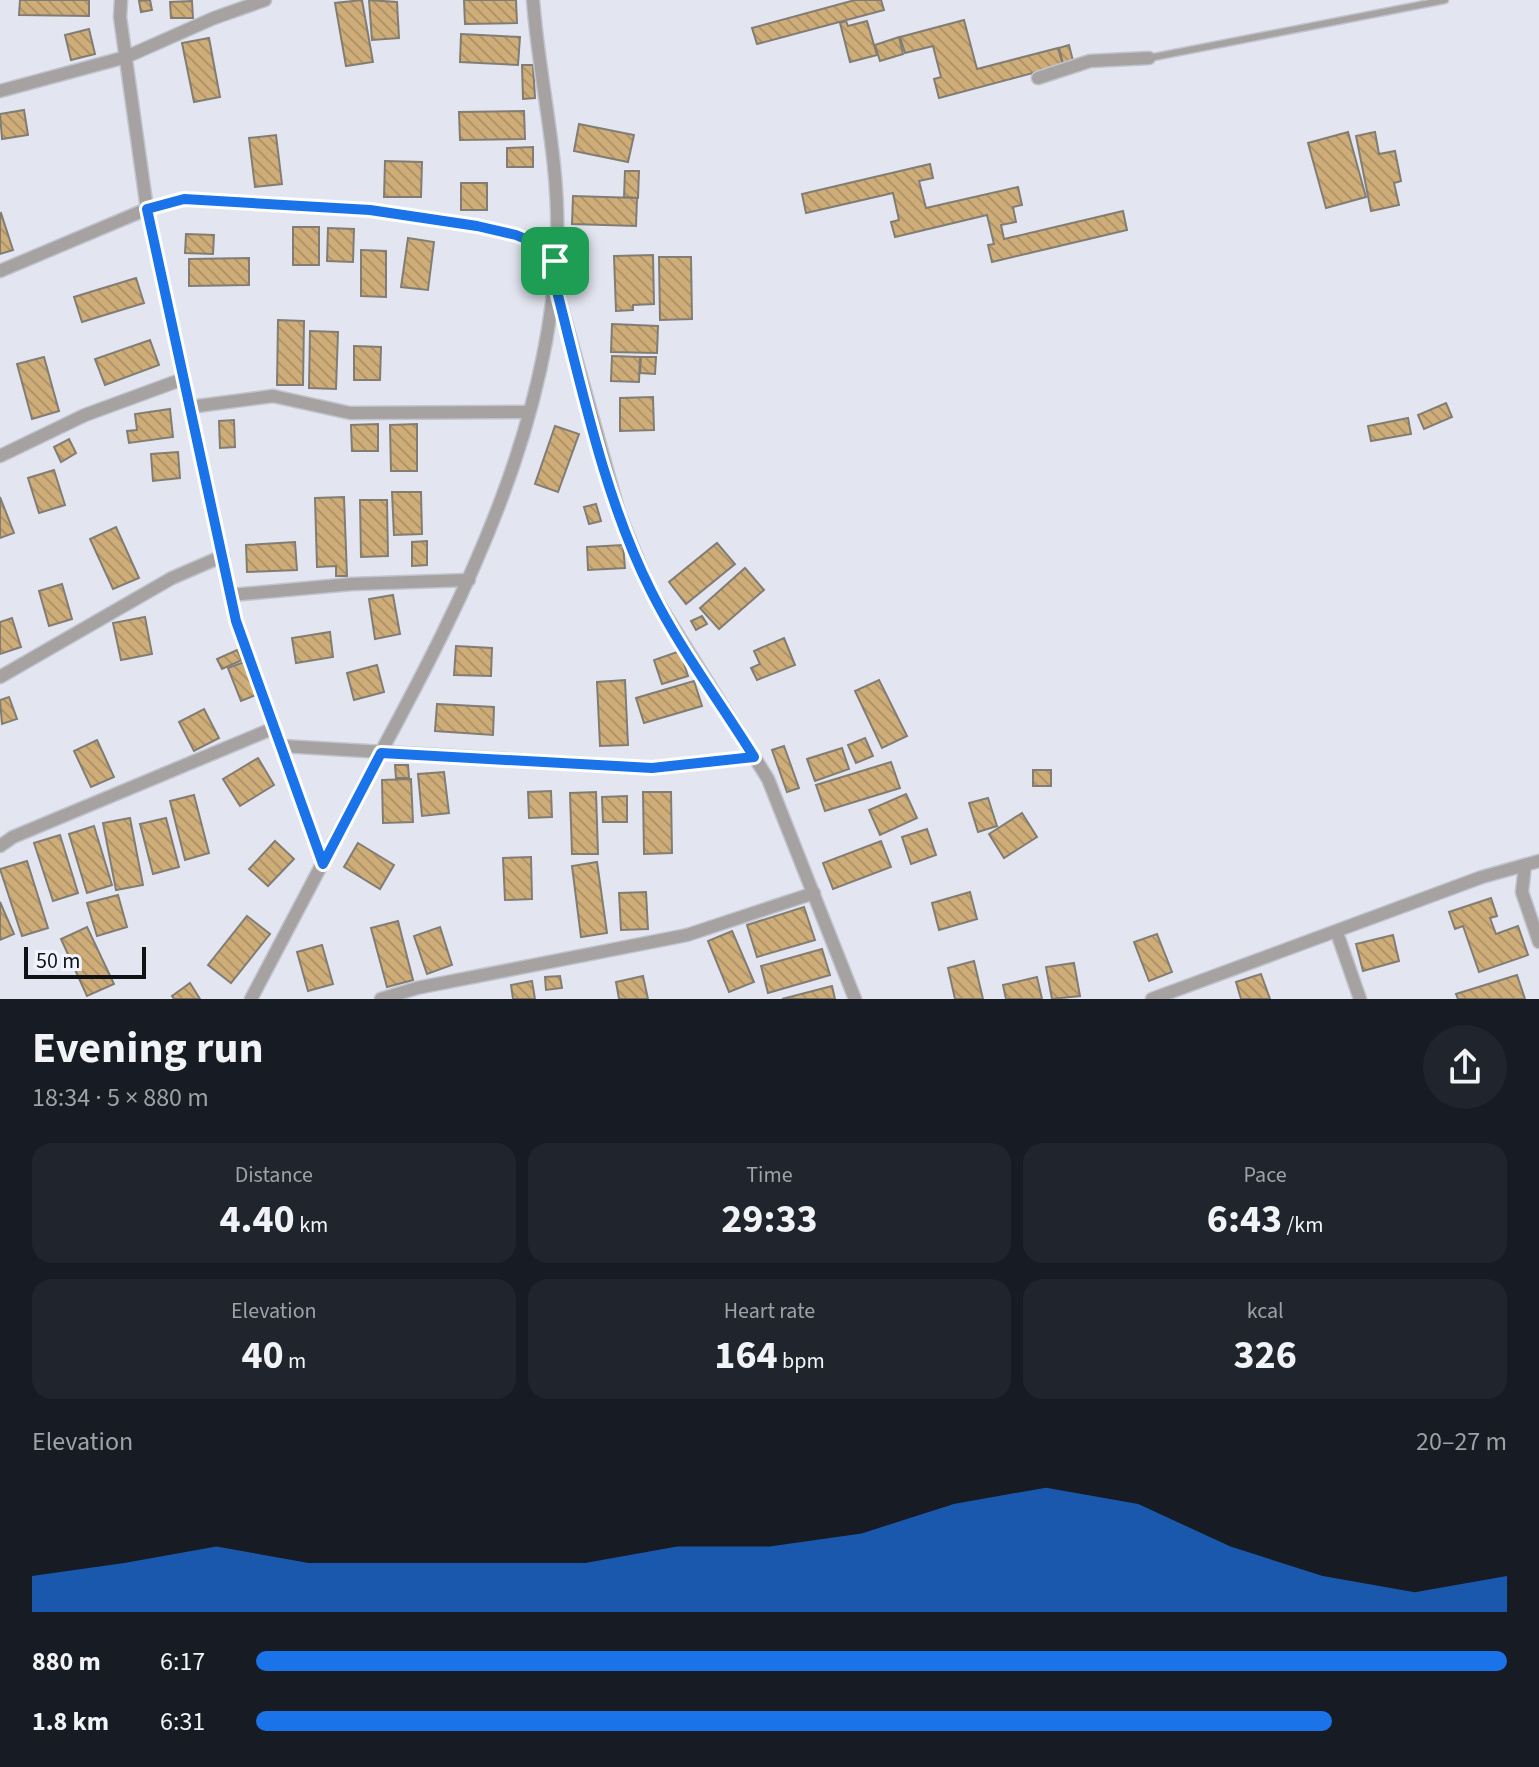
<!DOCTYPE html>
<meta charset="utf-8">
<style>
body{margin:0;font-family:"Source Sans 3",sans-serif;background:#20242c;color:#f1f3f6;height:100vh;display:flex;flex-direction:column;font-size:30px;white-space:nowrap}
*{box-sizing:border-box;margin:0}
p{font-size:26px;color:#9ea1a6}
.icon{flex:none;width:44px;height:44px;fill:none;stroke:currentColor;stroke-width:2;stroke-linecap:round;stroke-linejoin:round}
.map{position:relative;height:999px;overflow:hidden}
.side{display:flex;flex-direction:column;background:#171b24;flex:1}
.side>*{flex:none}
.scale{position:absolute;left:24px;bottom:20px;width:122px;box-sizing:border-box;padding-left:8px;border:4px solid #111215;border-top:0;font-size:22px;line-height:28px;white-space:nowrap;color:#111215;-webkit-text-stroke:6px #f1f3fd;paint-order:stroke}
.pin{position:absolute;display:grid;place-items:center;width:68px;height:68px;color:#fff;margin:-34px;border-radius:16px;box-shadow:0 4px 12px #0006}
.round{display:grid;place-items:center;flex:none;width:84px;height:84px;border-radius:42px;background:#20242c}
.summary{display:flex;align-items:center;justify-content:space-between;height:136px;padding:0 32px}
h1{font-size:44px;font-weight:700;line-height:60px}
.figures{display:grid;grid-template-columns:repeat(3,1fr);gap:12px;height:136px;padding:8px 32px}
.figures div{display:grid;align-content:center;border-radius:20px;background:#20242c;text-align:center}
.figures b{font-size:40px;font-weight:700}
.figures small{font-size:22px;font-weight:400}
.figures p{font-size:22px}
.chart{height:224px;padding:16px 32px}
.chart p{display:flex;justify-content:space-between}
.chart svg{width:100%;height:144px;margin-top:8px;fill:#1a73e8;opacity:.7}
ul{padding:0 32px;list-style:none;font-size:26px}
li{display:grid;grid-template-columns:128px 96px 1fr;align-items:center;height:60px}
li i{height:20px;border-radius:10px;background:#1a73e8}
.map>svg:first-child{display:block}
.building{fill:url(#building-back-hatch);stroke:#827d74;stroke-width:2}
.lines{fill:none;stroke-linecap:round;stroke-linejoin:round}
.lane-casing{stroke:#c1c4cd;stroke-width:9}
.street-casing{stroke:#c1c4cd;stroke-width:15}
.lane{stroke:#a7a2a2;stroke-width:6}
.street{stroke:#a7a2a2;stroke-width:12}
.route-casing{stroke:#fff;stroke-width:16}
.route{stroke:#1a73e8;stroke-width:10}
</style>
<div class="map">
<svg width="1539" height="999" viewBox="0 0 1539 999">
<defs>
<pattern id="building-back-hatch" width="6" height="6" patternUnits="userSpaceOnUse" patternTransform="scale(2)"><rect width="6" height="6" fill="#cead79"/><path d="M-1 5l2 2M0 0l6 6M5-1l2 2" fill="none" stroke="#b09468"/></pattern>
</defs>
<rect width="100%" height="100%" fill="#e3e6f0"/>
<!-- building -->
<g class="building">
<path d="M20,0H89V16L19,15Z"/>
<path d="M150,0L152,10L141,12L139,1Z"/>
<path d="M362,0L373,62L346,66L335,3Z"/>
<path d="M369,0L397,2L399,38L372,40Z"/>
<path d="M464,0H516L517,23L465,24Z"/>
<path d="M855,0H881L884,10L757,44L752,28Z"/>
<path d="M192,1L193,18H171L170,2Z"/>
<path d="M964,20L977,69L1058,48L1063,65L939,98L934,79L941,77L933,46L905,53L900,37Z"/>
<path d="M846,21L848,26L867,21L877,55L850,62L840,23Z"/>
<path d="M89,29L95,54L71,60L65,35Z"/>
<path d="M461,34L520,37L518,65L460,62Z"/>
<path d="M899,37L903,54L880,61L875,45Z"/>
<path d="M209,38L220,97L194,102L182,43Z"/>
<path d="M1069,45L1073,61L1063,64L1059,48Z"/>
<path d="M522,65H533L535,98L523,99Z"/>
<path d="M24,110L28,135L2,139L0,114Z"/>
<path d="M524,111L525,139L460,140L459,112Z"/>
<path d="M579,124L634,135L628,162L574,151Z"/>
<path d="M1348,132L1366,197L1326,208L1308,143Z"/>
<path d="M1375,132L1379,154L1395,151L1401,181L1394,183L1399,205L1371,211L1356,136Z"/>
<path d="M276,135L282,184L255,187L249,138Z"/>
<path d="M533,147V167H507V148Z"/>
<path d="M385,161L422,162L421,197H384Z"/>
<path d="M930,164L933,178L919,181L926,208L1018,187L1022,205L1013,207L1016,222L1001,225L1004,239L1123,211L1127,230L992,262L988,245L994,244L987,215L895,237L891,222L899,220L893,193L806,213L802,194Z"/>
<path d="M625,171H639L638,198L624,197Z"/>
<rect x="461" y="183" width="26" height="27"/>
<path d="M573,196L637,198L636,226L572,224Z"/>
<path d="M1,213L13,250L0,254V214Z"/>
<rect x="293" y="227" width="26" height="38"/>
<path d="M328,228L354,229L353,262L327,261Z"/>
<path d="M186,234L214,235L213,254L185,253Z"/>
<path d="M408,238L434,242L428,290L401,287Z"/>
<path d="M361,250L386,251V297L361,296Z"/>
<path d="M653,255L654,304L633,305V310L616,311L614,256Z"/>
<path d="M659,257H691L692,319L660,320Z"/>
<path d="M249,258V285L189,286V259Z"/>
<path d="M136,278L144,303L82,322L74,297Z"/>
<path d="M278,320L304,321L303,385H277Z"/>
<path d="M612,324L658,326L657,353L611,352Z"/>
<path d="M310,331L338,332L336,389L309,388Z"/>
<path d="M150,340L159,365L105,385L95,359Z"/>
<path d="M354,346L381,347L380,380H354Z"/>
<path d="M612,356L640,357L639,382L611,381Z"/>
<path d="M44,357L59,411L32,419L17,364Z"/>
<path d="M641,357H656L655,374L640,373Z"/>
<path d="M653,397L654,430L620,431V398Z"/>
<path d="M1446,403L1452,417L1424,429L1418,415Z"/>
<path d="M170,409L173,437L129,443L127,431L137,430L135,414Z"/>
<path d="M1408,418L1411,434L1371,441L1368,426Z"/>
<path d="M234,420L235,447L220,448L219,421Z"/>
<path d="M378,424V451H352L351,425Z"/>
<path d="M417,424V471H391L390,425Z"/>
<path d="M555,426L579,434L558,492L535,484Z"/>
<path d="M69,439L76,453L61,462L54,447Z"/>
<path d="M178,452L180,478L153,481L151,454Z"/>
<path d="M54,470L65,505L39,513L28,478Z"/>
<path d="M392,492H421L422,534L394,535Z"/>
<path d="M0,497L14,533L0,538Z"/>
<path d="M344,497L347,576H336V566L317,567L315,498Z"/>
<path d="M360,500H387L388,556L361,557Z"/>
<path d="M596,504L601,521L589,524L584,507Z"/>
<path d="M116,527L139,578L113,589L90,539Z"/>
<path d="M427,541V565L412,566V542Z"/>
<path d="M295,542L297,570L247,572L246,545Z"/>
<path d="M717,543L735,564L686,604L669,582Z"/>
<path d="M623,545L625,568L588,570L587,547Z"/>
<path d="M745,568L764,590L719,629L700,608Z"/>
<path d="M62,584L72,619L49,626L39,591Z"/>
<path d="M393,595L400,634L375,639L369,599Z"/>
<path d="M702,616L707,624L696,630L691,621Z"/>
<path d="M145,617L152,654L121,660L113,623Z"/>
<path d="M12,618L21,647L0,654V622Z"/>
<path d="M330,632L333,657L296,663L292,638Z"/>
<path d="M784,638L795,665L757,680L751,668L760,664L754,651Z"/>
<path d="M456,646L492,648L491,676L454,675Z"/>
<path d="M237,650L242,660L222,669L217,659Z"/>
<path d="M680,651L688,676L662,684L654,660Z"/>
<path d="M244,662L256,695L241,701L228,668Z"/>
<path d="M377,665L384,692L354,700L347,673Z"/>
<path d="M625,680L628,745L600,746L597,682Z"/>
<path d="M879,680L907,736L882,748L855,691Z"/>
<path d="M694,681L702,706L644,723L636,698Z"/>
<path d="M9,697L17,719L2,724L0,700Z"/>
<path d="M437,704L494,707L493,735L435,731Z"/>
<path d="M204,709L219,738L194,751L179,722Z"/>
<path d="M865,738L873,756L856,763L848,745Z"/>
<path d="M97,740L114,777L91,787L74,751Z"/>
<path d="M784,746L799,788L787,792L772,750Z"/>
<path d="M842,748L849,769L815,781L807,759Z"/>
<path d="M258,758L274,785L240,806L223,779Z"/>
<path d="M891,762L900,788L825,811L816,785Z"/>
<path d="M395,765H408L409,778H396Z"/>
<rect x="1033" y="770" width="18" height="16"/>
<path d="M444,772L449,813L422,816L418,774Z"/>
<path d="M411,779L413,822L383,823L382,780Z"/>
<path d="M551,791L552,817L529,818L528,792Z"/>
<path d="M596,792L598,854H572L570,793Z"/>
<path d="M643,792H671L672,853L644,854Z"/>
<path d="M906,794L917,818L880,835L869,810Z"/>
<path d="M194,795L209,853L185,860L170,801Z"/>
<path d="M627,796V822H603L602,797Z"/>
<path d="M988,798L997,826L978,832L969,803Z"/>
<path d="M1022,813L1037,837L1004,858L989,834Z"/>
<path d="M130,818L143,885L116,890L103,823Z"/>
<path d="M166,818L179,867L153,874L140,824Z"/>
<path d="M94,826L112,885L87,893L69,834Z"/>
<path d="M927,829L936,855L911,864L902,837Z"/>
<path d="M60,835L78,893L53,901L34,843Z"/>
<path d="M275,841L294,859L268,886L249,869Z"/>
<path d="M881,841L891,867L833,889L823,863Z"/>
<path d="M358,843L394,865L380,889L344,867Z"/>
<path d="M531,857L532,899L505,900L503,858Z"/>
<path d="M27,861L48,928L22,936L0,869Z"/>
<path d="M597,862L607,933L581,937L572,866Z"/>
<path d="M646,892L648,929L621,930L619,893Z"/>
<path d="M970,892L977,919L939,930L932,903Z"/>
<path d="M118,895L127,927L97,936L87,903Z"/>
<path d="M1491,898L1497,916L1490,918L1496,934L1518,926L1528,955L1479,972L1463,926L1455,929L1449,912Z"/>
<path d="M0,902L14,934L0,940Z"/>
<path d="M804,907L815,940L757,957L747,925Z"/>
<path d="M247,916L270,934L231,983L208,965Z"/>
<path d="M398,921L413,980L387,987L371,928Z"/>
<path d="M87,927L114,984L87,996L61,939Z"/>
<path d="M440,927L452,965L427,974L414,936Z"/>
<path d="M732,931L754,982L729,992L708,941Z"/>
<path d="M1157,934L1172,972L1149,981L1134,942Z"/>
<path d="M1393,935L1399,961L1363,971L1356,944Z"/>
<path d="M322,945L333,984L308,991L297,952Z"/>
<path d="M822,949L830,975L768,993L761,966Z"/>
<path d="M974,961L983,999H955L948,968Z"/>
<path d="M1074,963L1080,996L1052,999L1046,967Z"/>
<path d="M1261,974L1270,999H1241L1236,982Z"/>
<path d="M1517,975L1525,999H1458L1456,994Z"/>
<path d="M560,976L562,988L546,990L545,977Z"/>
<path d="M643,976L648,999H619L616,982Z"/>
<path d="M1037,977L1042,999H1006L1003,985Z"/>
<path d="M532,981L535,999H513L511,985Z"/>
<path d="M190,983L200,999H174L172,996Z"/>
<path d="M832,986L835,999H782Z"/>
</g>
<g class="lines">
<defs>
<path id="lane" d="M1149,58L1445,0"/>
<g id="street">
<path d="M121,0L120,17L147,209L236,621L323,864"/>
<path d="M1038,78L1090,61L1149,58"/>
<path d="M0,91L126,57L214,18L265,0"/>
<path d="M0,271L147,209L184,199L370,210L477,226L516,235L535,243L555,261"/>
<path d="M555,283L619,513L650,590L768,779L855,999"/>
<path d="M190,407L273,396L350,413L529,412"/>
<path d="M0,456L85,415L183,379"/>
<path d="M231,595L352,584L469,580"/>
<path d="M0,677L172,578L223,556"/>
<path d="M282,746L652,768L754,757"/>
<path d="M0,846L13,837L274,728"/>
<path d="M1525,865L1522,892L1539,942"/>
<path d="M1337,933L1360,999"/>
<path d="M251,999C295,917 337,834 381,752C466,595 551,424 557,241C560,161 539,80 533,0"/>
<path d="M381,999L417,988L687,935L814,893"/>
<path d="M1152,999L1482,877L1539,861"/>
</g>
</defs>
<!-- lane casing -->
<use href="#lane" class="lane-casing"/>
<!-- street casing -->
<use href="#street" class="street-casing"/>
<!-- lane -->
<use href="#lane" class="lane"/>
<!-- street -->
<use href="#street" class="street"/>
</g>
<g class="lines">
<defs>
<path id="route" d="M184,199L370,210L477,226L516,235L535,243L555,261L553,276C580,379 603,496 651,591C680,649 720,702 754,757L652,768L381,753L323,864L236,621L147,209Z"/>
</defs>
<!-- route casing -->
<use href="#route" class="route-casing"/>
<!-- route -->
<use href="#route" class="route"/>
</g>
</svg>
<div class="scale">50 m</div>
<div class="pin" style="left:555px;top:261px;background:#1e9e55"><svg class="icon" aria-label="arrive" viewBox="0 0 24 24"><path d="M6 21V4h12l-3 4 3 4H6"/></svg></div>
</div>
<section class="side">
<div class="summary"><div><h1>Evening run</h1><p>18:34 · 5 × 880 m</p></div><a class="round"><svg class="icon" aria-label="share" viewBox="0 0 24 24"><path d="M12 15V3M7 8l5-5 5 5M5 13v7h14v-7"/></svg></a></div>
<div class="figures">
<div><p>Distance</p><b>4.40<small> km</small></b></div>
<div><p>Time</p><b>29:33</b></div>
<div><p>Pace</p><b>6:43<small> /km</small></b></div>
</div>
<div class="figures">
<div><p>Elevation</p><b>40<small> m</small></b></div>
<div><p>Heart rate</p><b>164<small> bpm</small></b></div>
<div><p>kcal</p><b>326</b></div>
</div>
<div class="chart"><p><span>Elevation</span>20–27 m</p>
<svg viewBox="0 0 160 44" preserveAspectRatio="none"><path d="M0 44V33L10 29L20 24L30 29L40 29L50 29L60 29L70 24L80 24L90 20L100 11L110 6L120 11L130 24L140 33L150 38L160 33V44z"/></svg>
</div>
<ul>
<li><b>880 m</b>6:17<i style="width:100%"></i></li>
<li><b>1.8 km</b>6:31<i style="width:86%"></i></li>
</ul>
</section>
